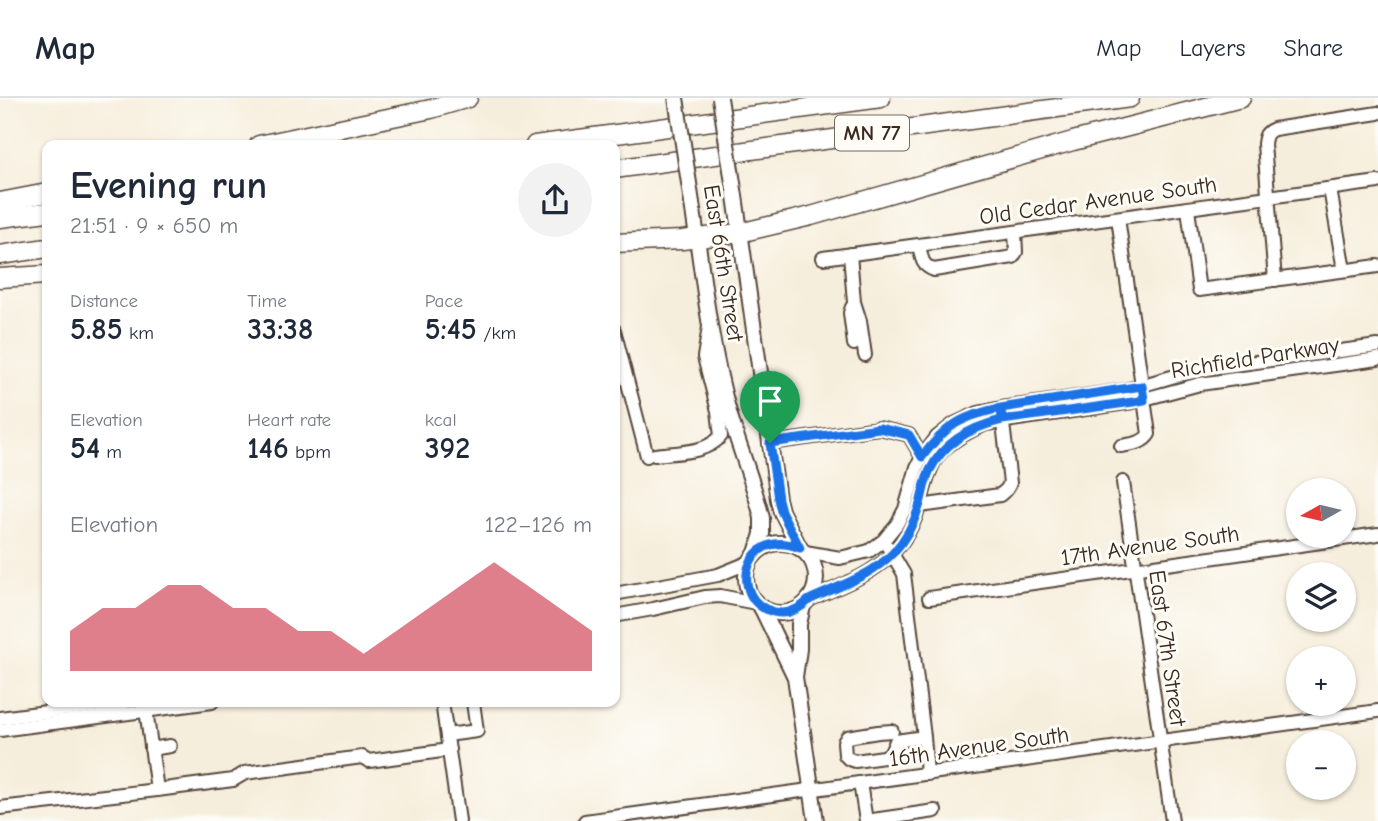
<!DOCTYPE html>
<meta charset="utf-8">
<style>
body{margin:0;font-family:"Comic Neue",sans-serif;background:#f2f2f3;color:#1f2937;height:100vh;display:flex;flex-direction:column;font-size:26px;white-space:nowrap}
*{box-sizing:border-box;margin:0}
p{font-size:23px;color:#747a83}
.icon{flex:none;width:38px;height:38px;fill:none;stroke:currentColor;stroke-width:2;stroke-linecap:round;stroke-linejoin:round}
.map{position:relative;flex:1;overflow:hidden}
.drawer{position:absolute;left:42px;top:42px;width:578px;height:567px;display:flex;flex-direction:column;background:#fff;border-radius:14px;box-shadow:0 2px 5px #0004}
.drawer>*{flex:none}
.needle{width:46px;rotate:262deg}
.tools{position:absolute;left:1286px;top:380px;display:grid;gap:14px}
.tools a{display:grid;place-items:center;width:70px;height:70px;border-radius:50%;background:#fff;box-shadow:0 2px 5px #0004;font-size:35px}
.pin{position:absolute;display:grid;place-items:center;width:60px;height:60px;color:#fff;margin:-72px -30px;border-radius:50% 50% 50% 0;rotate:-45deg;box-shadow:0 0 7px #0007}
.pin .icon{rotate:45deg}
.round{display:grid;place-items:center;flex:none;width:74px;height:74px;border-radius:37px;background:#f2f2f3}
.head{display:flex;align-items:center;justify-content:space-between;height:119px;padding:0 28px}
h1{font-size:38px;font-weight:800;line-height:52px}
.metrics{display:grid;grid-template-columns:repeat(3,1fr);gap:10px;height:119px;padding:7px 28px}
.metrics div{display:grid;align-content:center}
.metrics b{font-size:30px;font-weight:800}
.metrics small{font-size:19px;font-weight:400}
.metrics p{font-size:19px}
.chart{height:196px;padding:14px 28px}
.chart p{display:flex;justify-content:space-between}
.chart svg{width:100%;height:126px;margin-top:7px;fill:#d1495b;opacity:.7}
header{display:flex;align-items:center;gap:42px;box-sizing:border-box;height:98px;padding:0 35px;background:#fff;border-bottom:2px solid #e0e1e3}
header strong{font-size:33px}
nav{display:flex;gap:38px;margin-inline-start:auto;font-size:24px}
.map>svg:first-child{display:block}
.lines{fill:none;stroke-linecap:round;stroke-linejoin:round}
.minor-casing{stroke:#57473a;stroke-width:16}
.major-casing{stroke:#57473a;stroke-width:18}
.highway-casing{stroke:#57473a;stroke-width:21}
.minor{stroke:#fff;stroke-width:12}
.major{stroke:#fff;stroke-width:14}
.highway{stroke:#fff;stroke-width:18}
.major-bridge-casing{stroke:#57473a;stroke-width:18;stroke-linecap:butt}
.major-bridge{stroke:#fff;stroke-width:14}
.route-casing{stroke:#fff;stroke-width:14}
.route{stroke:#1a73e8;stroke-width:9}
.labels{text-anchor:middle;stroke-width:6;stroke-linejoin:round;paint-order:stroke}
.shield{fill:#fdfcf7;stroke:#75695f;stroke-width:2}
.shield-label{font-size:21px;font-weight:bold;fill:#3b2a1e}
.street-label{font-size:23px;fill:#3b2a1e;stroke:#fdfcf7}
</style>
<header>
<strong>Map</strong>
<nav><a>Map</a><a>Layers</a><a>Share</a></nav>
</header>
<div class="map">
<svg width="1378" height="723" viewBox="0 0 1378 723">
<rect width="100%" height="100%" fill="#fdfcf7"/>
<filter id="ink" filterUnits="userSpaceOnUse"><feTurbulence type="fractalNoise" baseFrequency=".0143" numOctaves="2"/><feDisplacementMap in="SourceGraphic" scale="14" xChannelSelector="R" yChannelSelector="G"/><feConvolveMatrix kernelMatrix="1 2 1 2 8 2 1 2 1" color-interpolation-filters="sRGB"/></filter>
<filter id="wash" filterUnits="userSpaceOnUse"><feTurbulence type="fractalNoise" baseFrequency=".00686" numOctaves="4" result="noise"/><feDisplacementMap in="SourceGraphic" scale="28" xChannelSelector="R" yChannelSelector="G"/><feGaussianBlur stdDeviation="1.57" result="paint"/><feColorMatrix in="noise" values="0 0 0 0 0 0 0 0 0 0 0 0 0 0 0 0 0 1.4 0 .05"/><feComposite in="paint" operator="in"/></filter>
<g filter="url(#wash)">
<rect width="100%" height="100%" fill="#f6eedc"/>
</g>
<g filter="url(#ink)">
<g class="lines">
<defs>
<g id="minor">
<path d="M1330,91L1344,172"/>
<path d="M1188,111L1199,192L1378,168"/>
<path d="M1118,120L1149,336C1143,346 1131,346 1121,348"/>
<path d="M919,147C922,160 921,167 934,172L1013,159L1016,154L1015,134"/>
<path d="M850,156L854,204L860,223L865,257"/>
<path d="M823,160L1378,84"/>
<path d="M1275,182L1264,46C1265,38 1266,34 1274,31L1378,15"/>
<path d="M852,209L850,215L854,246"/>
<path d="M614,232L647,358"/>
<path d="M770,345L879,330L909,337L922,359"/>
<path d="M655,357C676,354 706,356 721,338L718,313L704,259L709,229"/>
<path d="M1123,384L1172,723"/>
<path d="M920,408L1000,397L1007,391L1010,385L1002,317"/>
<path d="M888,449L904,476L924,639L927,676"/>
<path d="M805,454L840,460L869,453L883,443L897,426L905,411L917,369L922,359L937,339L954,326L978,315L1001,310L1126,292L1175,278L1218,269L1378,248"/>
<path d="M614,496L718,477L750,464"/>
<path d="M929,500L1378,436"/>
<path d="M809,502C837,489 871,478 893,455C905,442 914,426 919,409C926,389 928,366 944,351C957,339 971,332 986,326L1133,304L1200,286L1378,261"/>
<path d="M614,518L653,511L705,499L720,498L756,505"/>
<path d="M145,604L157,692L233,682L245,675L362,659L369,663L449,652"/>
<path d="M442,604L459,723"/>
<path d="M0,620L124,604"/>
<path d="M0,632L212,604"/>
<path d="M892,633L878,634L847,639L844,644L845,657L849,661L855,663L884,659L891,655L896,643L924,639"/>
<path d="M447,637L477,633L473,604"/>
<path d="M151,651L170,648"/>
<path d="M860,685L866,723L935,713"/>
<path d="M0,710L157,692"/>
<path d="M585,723L1378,613"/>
</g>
<g id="major">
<path d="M735,98L778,401L781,413L800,450"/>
<path d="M692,105C702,172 709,240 727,307C737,345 753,382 762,420V436L756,455"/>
<circle cx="781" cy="480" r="35"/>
<path d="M761,509L795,579L816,723"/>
<path d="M795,579L799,551V526L803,508"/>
</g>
<g id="highway">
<path d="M259,47L431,11L468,0"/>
<path d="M535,47L881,0"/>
<path d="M614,71L1130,0"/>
<path d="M0,104L47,95"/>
<path d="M0,120L47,114"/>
<path d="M614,145L682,142L739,135L811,118L1073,43L1241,0"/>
<path d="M0,157L47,150"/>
<path d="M0,180L47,177"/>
</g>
</defs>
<!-- minor casing -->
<use href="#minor" class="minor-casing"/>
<!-- major casing -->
<use href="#major" class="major-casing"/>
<!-- highway casing -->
<use href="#highway" class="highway-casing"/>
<!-- minor -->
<use href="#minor" class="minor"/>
<!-- major -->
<use href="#major" class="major"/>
<!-- highway -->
<use href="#highway" class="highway"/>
<defs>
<g id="major-bridge">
<path d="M676,0L692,105"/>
<path d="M720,0L735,98"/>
</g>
</defs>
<!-- major-bridge casing -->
<use href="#major-bridge" class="major-bridge-casing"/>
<!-- major-bridge -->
<use href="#major-bridge" class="major-bridge"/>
</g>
</g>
<g class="lines" filter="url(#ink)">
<defs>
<path id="route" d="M770,345L778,401L781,413L800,450C744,427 727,503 774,514C787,517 799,512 809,502C837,489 871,478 893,455C905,442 914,425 919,409C923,397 924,384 930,372C944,344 972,329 1002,322L1001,310L1142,288L1144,302L1133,304L1002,322L1001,310C962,318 946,327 922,359L909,337L879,330L770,345"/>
</defs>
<!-- route casing -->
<use href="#route" class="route-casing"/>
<!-- route -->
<use href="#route" class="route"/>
</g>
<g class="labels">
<!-- shield labels -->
<rect class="shield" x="835" y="17.5" width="74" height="35" rx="5"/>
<g class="shield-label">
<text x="872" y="42">MN 77</text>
</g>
<!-- street labels -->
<g class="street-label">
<text transform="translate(1098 102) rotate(-8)" y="8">Old Cedar Avenue South</text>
<text transform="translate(724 165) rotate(81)" y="8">East 66th Street</text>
<text transform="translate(1255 259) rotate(-9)" y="8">Richfield Parkway</text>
<text transform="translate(1150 447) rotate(-8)" y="8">17th Avenue South</text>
<text transform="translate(1168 550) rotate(82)" y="8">East 67th Street</text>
<text transform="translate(979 648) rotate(-8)" y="8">16th Avenue South</text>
</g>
</g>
</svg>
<div class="tools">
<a><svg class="needle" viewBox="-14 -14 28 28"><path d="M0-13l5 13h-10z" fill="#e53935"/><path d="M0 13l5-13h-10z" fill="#747a83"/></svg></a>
<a><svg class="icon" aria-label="layers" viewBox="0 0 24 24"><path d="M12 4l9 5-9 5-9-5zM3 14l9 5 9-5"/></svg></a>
<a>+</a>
<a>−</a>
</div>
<div class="pin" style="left:770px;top:345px;background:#1e9e55"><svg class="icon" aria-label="arrive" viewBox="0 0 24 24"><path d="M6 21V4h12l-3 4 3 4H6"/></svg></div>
<section class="drawer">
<div class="head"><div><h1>Evening run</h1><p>21:51 · 9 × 650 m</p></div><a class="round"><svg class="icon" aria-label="share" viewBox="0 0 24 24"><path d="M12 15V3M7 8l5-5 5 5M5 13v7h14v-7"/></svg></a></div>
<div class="metrics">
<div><p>Distance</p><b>5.85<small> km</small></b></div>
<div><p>Time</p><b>33:38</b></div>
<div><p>Pace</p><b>5:45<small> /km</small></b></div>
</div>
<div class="metrics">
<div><p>Elevation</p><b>54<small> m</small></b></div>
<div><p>Heart rate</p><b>146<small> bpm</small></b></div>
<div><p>kcal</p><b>392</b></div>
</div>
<div class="chart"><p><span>Elevation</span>122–126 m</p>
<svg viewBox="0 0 160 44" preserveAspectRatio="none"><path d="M0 44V30L10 22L20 22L30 14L40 14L50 22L60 22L70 30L80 30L90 38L100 30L110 22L120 14L130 6L140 14L150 22L160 30V44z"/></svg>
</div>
</section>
</div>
